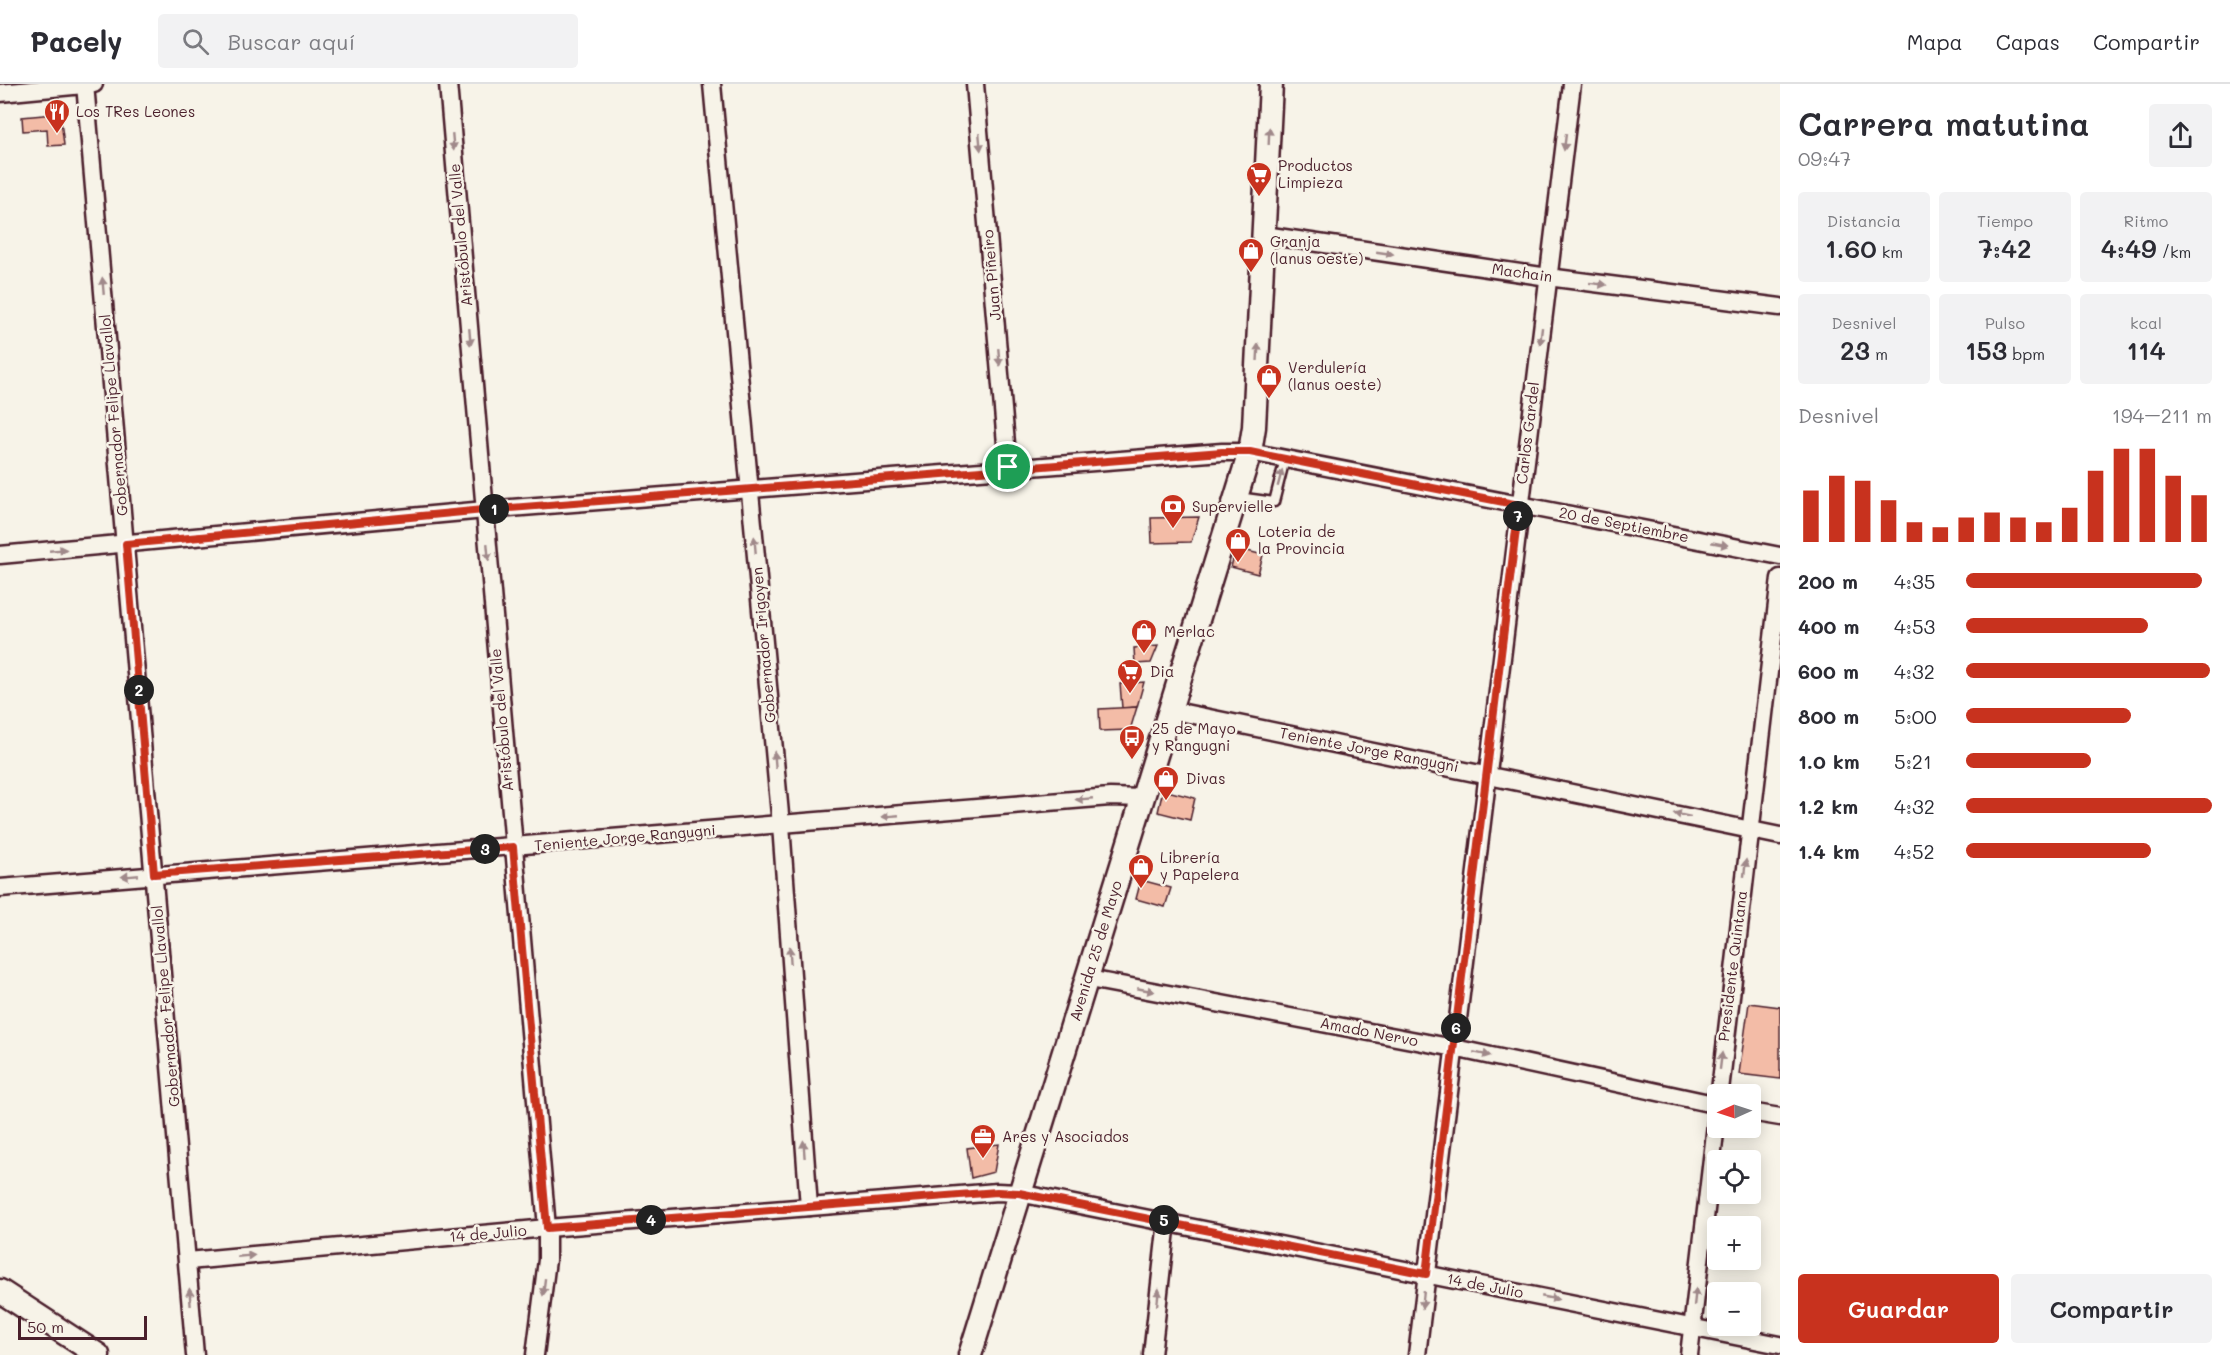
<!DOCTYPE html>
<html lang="es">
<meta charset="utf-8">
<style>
body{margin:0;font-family:Mali,sans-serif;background:#f2f2f3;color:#2b2b33;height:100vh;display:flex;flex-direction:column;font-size:22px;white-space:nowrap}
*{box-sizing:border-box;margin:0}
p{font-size:20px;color:#7c7c81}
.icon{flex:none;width:33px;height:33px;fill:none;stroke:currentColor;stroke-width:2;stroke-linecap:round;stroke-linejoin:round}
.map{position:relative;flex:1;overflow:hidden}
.drawer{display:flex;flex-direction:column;background:#fff;width:450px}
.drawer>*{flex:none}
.needle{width:39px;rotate:267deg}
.controls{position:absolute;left:1707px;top:1000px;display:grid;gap:12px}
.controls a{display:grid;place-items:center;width:54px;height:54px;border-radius:6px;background:#fff;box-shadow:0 3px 15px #0003;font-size:30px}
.scale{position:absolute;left:18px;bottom:15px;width:129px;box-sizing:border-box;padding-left:6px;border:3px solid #4a1f2b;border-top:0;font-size:16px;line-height:21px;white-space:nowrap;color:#4a1f2b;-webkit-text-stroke:4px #f7f3e8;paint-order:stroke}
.pin{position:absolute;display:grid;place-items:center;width:51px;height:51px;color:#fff;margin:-26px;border:3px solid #fff;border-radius:50%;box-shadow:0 2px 6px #0007}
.km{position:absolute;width:30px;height:30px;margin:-15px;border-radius:50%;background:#222;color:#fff;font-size:16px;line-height:30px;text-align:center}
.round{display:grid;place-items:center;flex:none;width:63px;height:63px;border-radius:6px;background:#f2f2f3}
.overview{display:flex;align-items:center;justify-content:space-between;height:102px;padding:0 18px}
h1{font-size:33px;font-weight:600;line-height:45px}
.figures{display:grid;grid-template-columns:repeat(3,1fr);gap:9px;height:102px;padding:6px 18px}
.figures div{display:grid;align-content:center;border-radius:6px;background:#f2f2f3;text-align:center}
.figures b{font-size:26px;font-weight:600}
.figures small{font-size:16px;font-weight:400}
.figures p{font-size:16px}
.chart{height:168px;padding:12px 18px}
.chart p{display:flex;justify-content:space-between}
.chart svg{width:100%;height:108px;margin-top:6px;stroke:#c8321e;stroke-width:6}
.primary-button{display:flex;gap:12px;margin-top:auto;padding:12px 18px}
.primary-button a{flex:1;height:69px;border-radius:6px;background:#c8321e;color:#fff;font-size:24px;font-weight:600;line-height:69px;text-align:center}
.primary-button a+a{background:#f2f2f3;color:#2b2b33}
ul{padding:0 18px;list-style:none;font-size:20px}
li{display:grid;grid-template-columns:96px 72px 1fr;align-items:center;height:45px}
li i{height:15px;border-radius:8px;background:#c8321e}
header{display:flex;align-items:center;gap:36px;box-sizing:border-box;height:84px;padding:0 30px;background:#fff;border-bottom:2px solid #e1e1e2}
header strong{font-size:28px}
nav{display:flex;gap:33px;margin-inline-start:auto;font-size:21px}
.search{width:420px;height:54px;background:#f2f2f3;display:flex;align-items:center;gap:15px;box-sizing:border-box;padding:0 21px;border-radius:6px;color:#7c7c81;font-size:22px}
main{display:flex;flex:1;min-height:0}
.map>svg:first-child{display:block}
.building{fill:#f3bca7;stroke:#4a1f2b;stroke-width:1.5}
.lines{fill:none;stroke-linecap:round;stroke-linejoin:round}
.lane-casing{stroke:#4a1f2b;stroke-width:13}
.street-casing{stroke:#4a1f2b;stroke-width:21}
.secondary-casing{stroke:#4a1f2b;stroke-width:27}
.lane{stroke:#f7f3e8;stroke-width:8}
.street{stroke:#f7f3e8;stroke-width:16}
.secondary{stroke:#f7f3e8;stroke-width:22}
.oneway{fill:#a0898a}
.route-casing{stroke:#fff;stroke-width:12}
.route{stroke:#c8321e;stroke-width:8}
.labels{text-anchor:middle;stroke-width:5;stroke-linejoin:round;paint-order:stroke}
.poi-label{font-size:15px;fill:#4a1f2b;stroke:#f7f3e8;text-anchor:start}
.street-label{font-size:15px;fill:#4a1f2b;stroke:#f7f3e8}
</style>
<header>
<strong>Pacely</strong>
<div class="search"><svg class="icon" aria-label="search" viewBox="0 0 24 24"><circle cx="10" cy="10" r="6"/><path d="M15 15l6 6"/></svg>Buscar aquí</div>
<nav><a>Mapa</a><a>Capas</a><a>Compartir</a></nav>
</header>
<main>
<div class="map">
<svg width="1780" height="1271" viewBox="0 0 1780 1271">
<rect width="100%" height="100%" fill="#f7f3e8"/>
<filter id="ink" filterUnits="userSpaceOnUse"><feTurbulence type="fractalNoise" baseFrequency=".0167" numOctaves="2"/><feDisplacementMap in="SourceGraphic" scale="12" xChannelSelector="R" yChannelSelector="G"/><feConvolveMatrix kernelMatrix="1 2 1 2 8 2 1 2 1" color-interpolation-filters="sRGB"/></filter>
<g filter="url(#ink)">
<!-- building -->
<g class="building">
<path d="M55,30L61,37L64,61L48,62L47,45L23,47L22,33Z"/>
<path d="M1199,433L1191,458L1152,459L1151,434Z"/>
<path d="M1236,464L1263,471L1258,490L1231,483Z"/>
<path d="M1158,562L1151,579L1135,580L1134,564Z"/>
<path d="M1144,598L1137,623L1122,624L1120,600Z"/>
<path d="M1137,623L1130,646L1100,647L1099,625Z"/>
<path d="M1163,706L1195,714L1190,736L1158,728Z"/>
<path d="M1141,796L1171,804L1165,823L1136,815Z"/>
<path d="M1749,919L1780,923V995L1739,990Z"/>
<path d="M999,1060L994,1088L971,1094L967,1064Z"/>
</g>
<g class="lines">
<defs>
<path id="lane" d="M1238,413L1274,418L1285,375"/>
<g id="street">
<path d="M85,0L195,1271"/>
<path d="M448,0L547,1144V1176L535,1271"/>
<path d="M712,0L781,741L809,1123"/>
<path d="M975,0L1008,383"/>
<path d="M0,9L94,0"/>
<path d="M1264,151L1548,193L1780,223"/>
<path d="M0,471L485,426L1222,368H1250L1780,472"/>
<path d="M1170,626L1780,752"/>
<path d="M0,804L1110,713L1142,714"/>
<path d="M1089,895L1454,964L1718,1021"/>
<path d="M1750,1028L1780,1033"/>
<path d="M188,1177L547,1144L997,1108L1019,1109L1780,1261"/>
<path d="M1152,1271L1167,1137"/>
<path d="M1417,1271L1572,0"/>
<path d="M1689,1271L1780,494"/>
</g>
<g id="secondary">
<path d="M0,1207L98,1271"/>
<path d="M970,1271L1250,368L1254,343L1271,0"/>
</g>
</defs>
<!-- lane casing -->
<use href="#lane" class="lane-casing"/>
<!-- street casing -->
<use href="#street" class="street-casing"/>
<!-- secondary casing -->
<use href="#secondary" class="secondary-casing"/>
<!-- lane -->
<use href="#lane" class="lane"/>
<!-- street -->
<use href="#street" class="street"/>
<!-- secondary -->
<use href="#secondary" class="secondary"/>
</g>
<!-- one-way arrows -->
<defs><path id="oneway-solid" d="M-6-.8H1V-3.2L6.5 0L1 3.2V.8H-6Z" transform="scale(1.5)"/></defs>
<g class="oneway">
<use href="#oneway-solid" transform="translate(1269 52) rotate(-88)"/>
<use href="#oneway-solid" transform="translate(453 58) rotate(85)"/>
<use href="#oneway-solid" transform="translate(980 58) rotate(85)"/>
<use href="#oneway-solid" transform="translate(1565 58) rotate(97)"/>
<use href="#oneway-solid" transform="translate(1385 169) rotate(8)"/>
<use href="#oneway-solid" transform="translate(1598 200) rotate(7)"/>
<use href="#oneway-solid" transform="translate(103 202) rotate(-95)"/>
<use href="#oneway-solid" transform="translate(1541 252) rotate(97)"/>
<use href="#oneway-solid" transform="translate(470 253) rotate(85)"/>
<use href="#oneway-solid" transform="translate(1258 268) rotate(-87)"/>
<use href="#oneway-solid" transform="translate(999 273) rotate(85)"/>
<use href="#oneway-solid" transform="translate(1280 394) rotate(-75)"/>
<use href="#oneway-solid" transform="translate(1720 460) rotate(11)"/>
<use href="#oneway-solid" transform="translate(755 461) rotate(-95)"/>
<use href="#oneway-solid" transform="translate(58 466) rotate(-5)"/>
<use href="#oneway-solid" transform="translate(488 468) rotate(85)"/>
<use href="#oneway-solid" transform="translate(775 676) rotate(-95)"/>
<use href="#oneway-solid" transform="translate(1084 715) rotate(175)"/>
<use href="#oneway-solid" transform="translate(1682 731) rotate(-168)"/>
<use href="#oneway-solid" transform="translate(890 732) rotate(175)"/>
<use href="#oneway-solid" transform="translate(1745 784) rotate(-83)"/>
<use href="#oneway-solid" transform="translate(130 792) rotate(175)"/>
<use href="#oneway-solid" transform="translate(790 871) rotate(-94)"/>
<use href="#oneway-solid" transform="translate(1146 906) rotate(11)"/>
<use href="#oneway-solid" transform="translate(1482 970) rotate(12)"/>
<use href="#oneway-solid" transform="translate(1721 977) rotate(-83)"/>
<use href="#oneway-solid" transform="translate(804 1065) rotate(-94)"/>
<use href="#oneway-solid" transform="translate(246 1172) rotate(-5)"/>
<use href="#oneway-solid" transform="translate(544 1203) rotate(97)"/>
<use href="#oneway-solid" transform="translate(190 1213) rotate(-94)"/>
<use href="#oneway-solid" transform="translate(1158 1213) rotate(-84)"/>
<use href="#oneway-solid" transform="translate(1695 1213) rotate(-84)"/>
<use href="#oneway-solid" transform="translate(1550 1214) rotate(11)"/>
<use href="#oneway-solid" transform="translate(1423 1216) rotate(96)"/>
</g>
</g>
<g class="lines" filter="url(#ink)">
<defs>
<path id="route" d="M1222,368H1250L1519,421L1426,1190L1019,1109L997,1108L547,1144L513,763L154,790L126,460L484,426Z"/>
</defs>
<!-- route casing -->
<use href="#route" class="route-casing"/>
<!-- route -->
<use href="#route" class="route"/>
</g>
<!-- icons -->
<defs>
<symbol id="restaurant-pin" viewBox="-11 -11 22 30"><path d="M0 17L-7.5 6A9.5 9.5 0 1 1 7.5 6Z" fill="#c8321e" stroke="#f7f3e8"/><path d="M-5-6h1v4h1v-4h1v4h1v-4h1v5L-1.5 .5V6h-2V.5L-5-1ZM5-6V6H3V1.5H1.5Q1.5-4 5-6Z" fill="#fff"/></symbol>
<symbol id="supermarket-pin" viewBox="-11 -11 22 30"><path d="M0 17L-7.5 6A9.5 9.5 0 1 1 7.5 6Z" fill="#c8321e" stroke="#f7f3e8"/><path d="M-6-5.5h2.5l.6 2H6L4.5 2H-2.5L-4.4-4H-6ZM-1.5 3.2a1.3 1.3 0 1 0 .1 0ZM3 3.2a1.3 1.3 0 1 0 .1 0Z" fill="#fff"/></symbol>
<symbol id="shop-pin" viewBox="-11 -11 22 30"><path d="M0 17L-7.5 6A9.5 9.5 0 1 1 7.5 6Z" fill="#c8321e" stroke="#f7f3e8"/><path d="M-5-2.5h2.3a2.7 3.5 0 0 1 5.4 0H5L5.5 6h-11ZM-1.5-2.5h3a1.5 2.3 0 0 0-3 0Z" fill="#fff"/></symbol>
<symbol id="bank-pin" viewBox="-11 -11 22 30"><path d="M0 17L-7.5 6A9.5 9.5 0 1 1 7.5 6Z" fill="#c8321e" stroke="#f7f3e8"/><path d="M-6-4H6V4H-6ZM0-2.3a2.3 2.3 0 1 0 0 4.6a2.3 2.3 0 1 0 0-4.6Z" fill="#fff"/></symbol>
<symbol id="bus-pin" viewBox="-11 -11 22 30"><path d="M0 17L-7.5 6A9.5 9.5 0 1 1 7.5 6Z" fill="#c8321e" stroke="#f7f3e8"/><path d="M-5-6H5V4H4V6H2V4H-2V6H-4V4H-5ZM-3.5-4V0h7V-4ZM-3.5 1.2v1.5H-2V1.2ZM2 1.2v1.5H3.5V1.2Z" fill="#fff"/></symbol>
<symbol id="office-pin" viewBox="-11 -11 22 30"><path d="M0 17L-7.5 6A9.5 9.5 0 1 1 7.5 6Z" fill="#c8321e" stroke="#f7f3e8"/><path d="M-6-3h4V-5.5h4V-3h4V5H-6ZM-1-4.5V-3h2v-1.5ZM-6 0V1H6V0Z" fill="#fff"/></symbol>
</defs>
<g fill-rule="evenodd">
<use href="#restaurant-pin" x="42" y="13" width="30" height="40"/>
<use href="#supermarket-pin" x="1244" y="76" width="30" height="40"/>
<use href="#shop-pin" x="1236" y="152" width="30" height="40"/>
<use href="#shop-pin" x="1254" y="278" width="30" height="40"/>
<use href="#bank-pin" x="1158" y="408" width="30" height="40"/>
<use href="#shop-pin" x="1223" y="442" width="30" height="40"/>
<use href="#shop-pin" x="1129" y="533" width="30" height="40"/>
<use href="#supermarket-pin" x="1115" y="573" width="30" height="40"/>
<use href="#bus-pin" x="1117" y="639" width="30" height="40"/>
<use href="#shop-pin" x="1151" y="680" width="30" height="40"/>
<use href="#shop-pin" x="1126" y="768" width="30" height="40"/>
<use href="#office-pin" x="968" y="1038" width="30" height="40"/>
</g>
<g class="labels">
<!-- poi labels -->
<g class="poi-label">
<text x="76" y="33">Los TRes Leones</text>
<text x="1278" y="87">Productos<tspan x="1278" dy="17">Limpieza</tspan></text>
<text x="1270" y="163">Granja<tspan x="1270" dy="17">(lanus oeste)</tspan></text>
<text x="1288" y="289">Verdulería<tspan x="1288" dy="17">(lanus oeste)</tspan></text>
<text x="1192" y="428">Supervielle</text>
<text x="1258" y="453">Loteria de<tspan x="1258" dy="17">la Provincia</tspan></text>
<text x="1164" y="553">Merlac</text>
<text x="1150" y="593">Dia</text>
<text x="1152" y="650">25 de Mayo<tspan x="1152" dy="17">y Rangugni</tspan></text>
<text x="1186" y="700">Divas</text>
<text x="1160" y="779">Librería<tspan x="1160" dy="17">y Papelera</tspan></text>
<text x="1002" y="1058">Ares y Asociados</text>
</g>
<!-- street labels -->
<g class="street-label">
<text transform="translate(461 151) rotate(-95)" y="5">Aristóbulo del Valle</text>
<text transform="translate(1522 189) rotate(8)" y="5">Machain</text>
<text transform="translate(992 191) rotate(-95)" y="5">Juan Piñeiro</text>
<text transform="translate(114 331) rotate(-95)" y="5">Gobernador Felipe Llavallol</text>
<text transform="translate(1528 349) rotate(-83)" y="5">Carlos Gardel</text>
<text transform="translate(1624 441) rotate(11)" y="5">20 de Septiembre</text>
<text transform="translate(764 561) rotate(-95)" y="5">Gobernador Irigoyen</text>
<text transform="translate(502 636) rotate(-95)" y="5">Aristóbulo del Valle</text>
<text transform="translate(1369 666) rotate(11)" y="5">Teniente Jorge Rangugni</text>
<text transform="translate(625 754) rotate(-5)" y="5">Teniente Jorge Rangugni</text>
<text transform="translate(1096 867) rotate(-73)" y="5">Avenida 25 de Mayo</text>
<text transform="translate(1733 882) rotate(-83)" y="5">Presidente Quintana</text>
<text transform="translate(166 922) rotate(-95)" y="5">Gobernador Felipe Llavallol</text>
<text transform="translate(1369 948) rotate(11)" y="5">Amado Nervo</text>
<text transform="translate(488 1150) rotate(-5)" y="5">14 de Julio</text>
<text transform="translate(1485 1202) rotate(11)" y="5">14 de Julio</text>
</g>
</g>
</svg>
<div class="controls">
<a><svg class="needle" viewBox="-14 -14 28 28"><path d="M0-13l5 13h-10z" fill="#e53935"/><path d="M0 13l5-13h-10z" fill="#7c7c81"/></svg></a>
<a><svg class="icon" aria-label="locate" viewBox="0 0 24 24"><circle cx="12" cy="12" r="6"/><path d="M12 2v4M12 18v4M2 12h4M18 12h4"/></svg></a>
<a>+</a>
<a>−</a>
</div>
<div class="scale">50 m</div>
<div class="pin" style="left:1008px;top:383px;background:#1e9e55"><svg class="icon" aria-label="arrive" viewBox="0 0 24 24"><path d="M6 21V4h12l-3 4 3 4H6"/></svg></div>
<b class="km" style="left:494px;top:425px">1</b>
<b class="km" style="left:139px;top:606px">2</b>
<b class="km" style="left:485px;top:765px">3</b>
<b class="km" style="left:651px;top:1136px">4</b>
<b class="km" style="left:1164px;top:1136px">5</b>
<b class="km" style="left:1456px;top:944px">6</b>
<b class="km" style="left:1518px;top:432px">7</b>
</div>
<section class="drawer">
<div class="overview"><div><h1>Carrera matutina</h1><p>09:47</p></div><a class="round"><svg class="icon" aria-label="share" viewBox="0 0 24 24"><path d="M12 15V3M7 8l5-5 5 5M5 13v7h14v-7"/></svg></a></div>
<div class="figures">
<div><p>Distancia</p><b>1.60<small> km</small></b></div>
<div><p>Tiempo</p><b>7:42</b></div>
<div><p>Ritmo</p><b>4:49<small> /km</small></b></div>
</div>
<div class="figures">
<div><p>Desnivel</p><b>23<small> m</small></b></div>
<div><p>Pulso</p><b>153<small> bpm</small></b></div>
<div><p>kcal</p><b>114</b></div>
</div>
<div class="chart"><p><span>Desnivel</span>194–211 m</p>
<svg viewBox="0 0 160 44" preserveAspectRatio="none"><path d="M5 44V23M15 44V17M25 44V19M35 44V27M45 44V36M55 44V38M65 44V34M75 44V32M85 44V34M95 44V36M105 44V30M115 44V15M125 44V6M135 44V6M145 44V17M155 44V25"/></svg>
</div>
<ul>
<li><b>200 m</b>4:35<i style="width:96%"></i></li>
<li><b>400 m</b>4:53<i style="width:74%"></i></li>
<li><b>600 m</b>4:32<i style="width:99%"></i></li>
<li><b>800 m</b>5:00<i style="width:67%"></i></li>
<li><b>1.0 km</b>5:21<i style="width:51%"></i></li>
<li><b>1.2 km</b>4:32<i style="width:100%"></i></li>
<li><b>1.4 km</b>4:52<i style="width:75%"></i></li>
</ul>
<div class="primary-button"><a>Guardar</a><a>Compartir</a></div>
</section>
</main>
